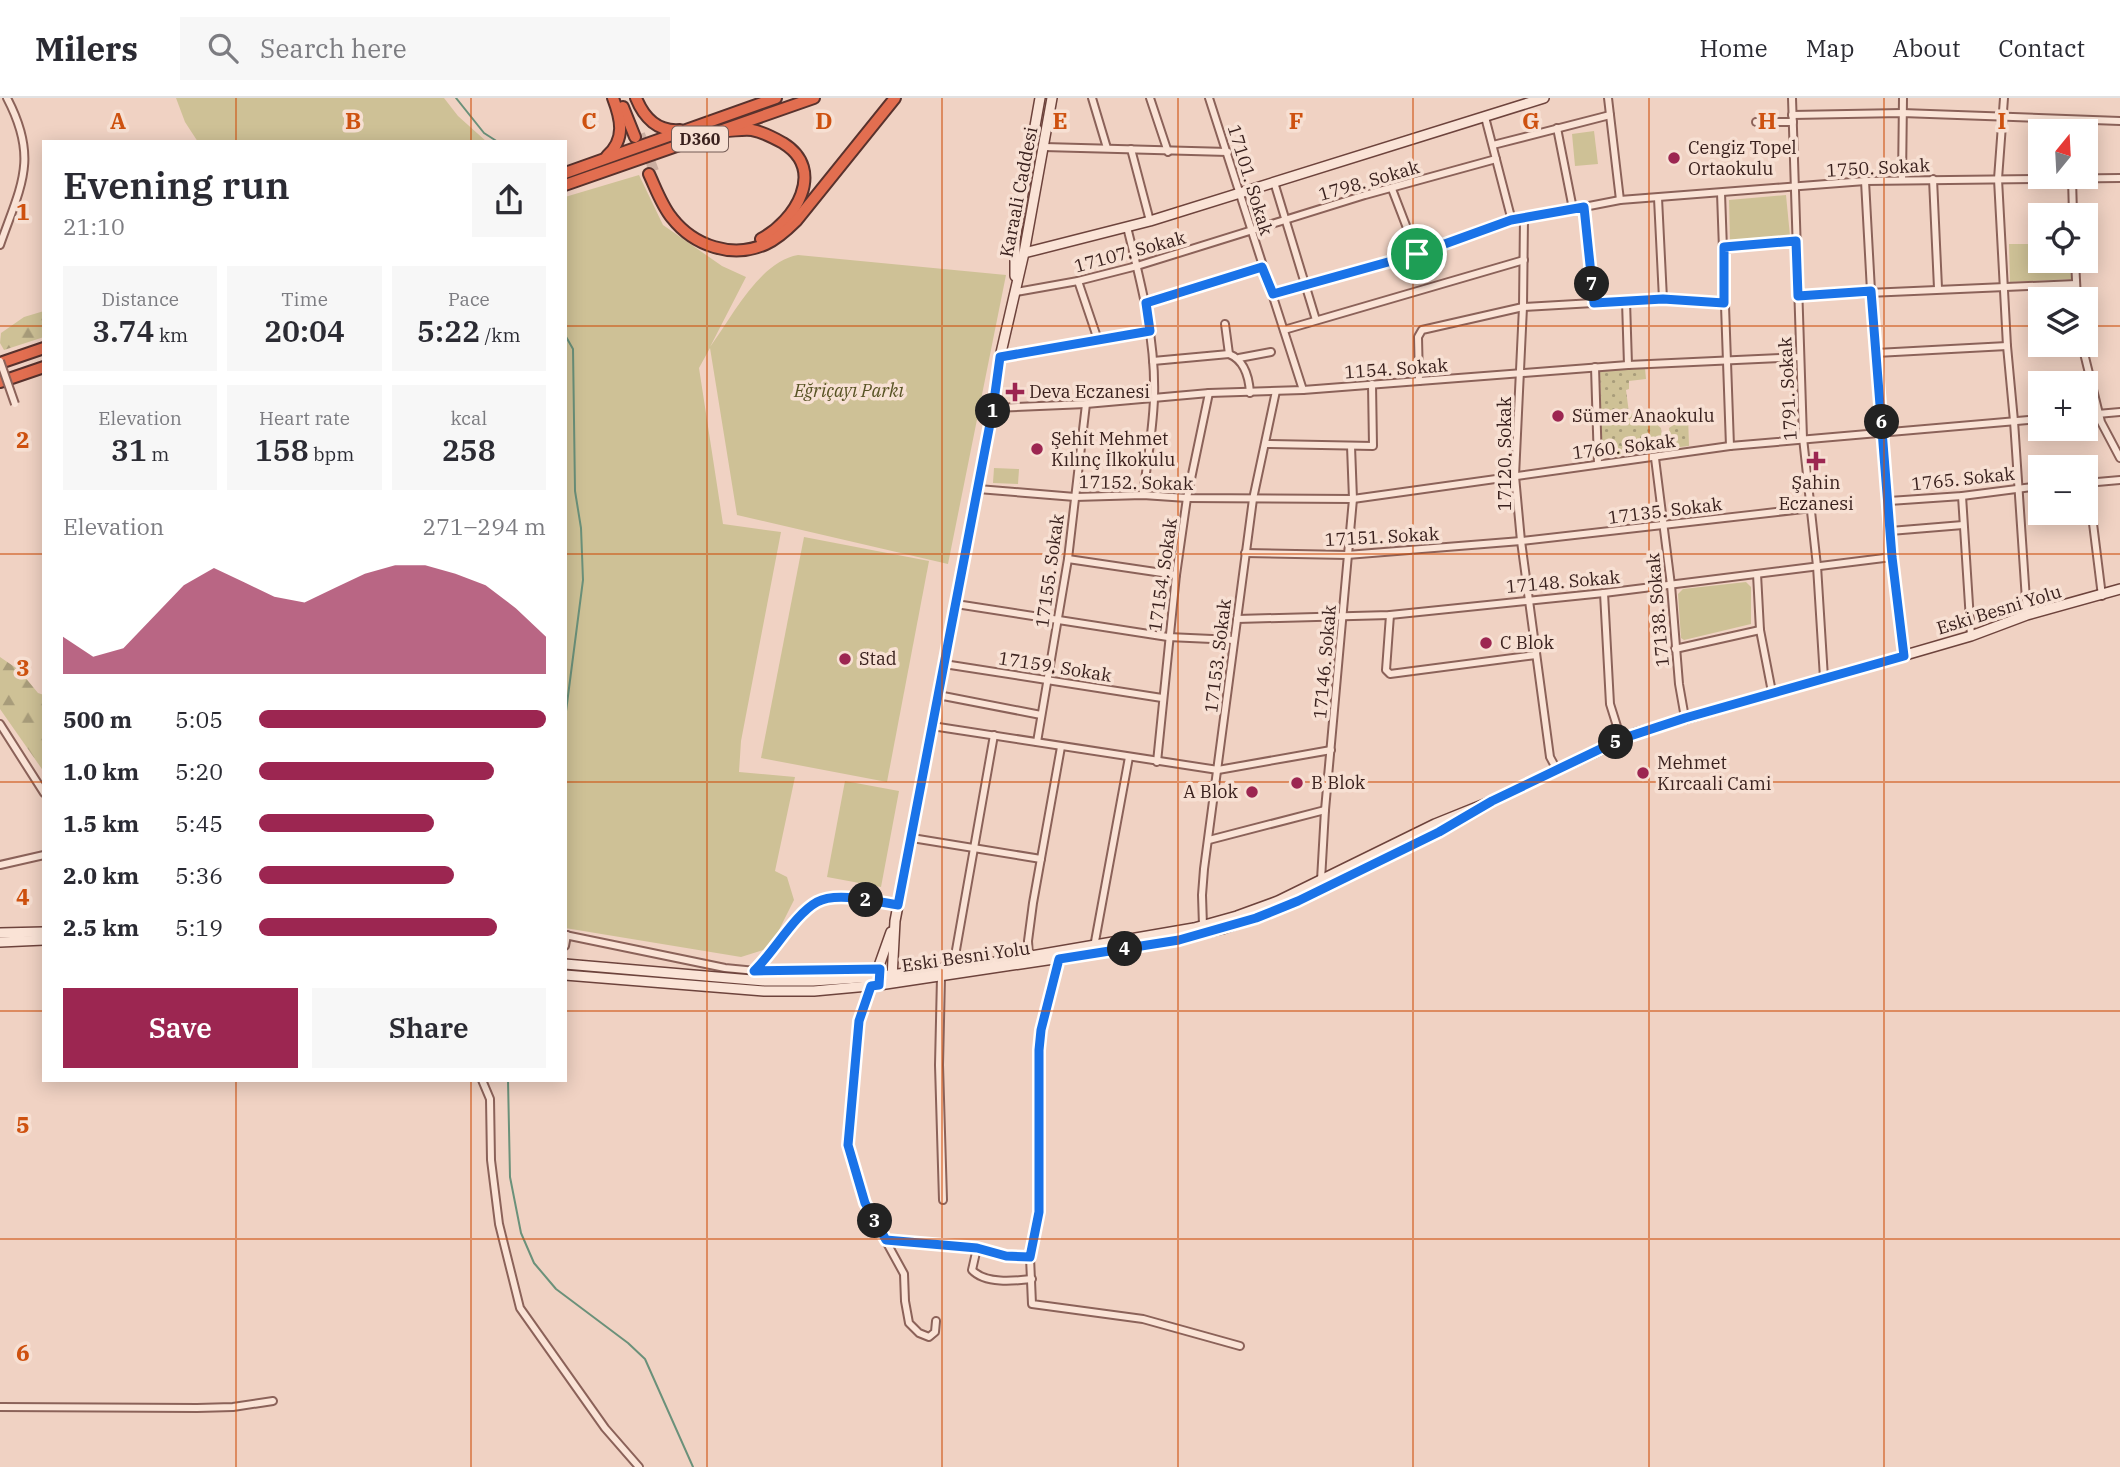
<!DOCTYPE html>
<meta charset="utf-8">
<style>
body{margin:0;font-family:"IBM Plex Serif",serif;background:#f7f7f7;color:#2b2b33;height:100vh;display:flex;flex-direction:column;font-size:26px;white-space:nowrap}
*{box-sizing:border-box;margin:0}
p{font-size:23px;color:#7c7c81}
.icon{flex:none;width:38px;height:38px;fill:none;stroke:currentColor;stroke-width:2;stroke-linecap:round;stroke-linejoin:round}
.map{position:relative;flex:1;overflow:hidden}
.sheet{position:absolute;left:42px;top:42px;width:525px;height:942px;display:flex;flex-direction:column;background:#fff;border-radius:0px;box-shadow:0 4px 18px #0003}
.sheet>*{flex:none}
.needle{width:46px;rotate:18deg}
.fabs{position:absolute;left:2028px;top:21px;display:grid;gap:14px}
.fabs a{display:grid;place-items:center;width:70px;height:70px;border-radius:0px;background:#fff;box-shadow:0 4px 18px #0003;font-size:35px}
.pin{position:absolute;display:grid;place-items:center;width:60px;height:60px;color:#fff;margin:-30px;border:4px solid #fff;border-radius:50%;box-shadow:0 2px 7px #0007}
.km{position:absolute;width:35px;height:35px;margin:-18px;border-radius:50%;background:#222;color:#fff;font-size:19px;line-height:35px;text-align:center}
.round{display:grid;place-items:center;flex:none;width:74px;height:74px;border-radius:0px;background:#f7f7f7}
.overview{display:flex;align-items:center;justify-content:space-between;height:119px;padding:0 21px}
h1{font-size:38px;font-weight:600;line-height:52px}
.metrics{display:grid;grid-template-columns:repeat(3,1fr);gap:10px;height:119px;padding:7px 21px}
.metrics div{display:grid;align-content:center;border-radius:0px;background:#f7f7f7;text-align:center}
.metrics b{font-size:30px;font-weight:600}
.metrics small{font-size:19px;font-weight:400}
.metrics p{font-size:19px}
.chart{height:196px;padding:14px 21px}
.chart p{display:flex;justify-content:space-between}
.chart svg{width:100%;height:126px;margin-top:7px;fill:#9c2651;opacity:.7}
.primary-button{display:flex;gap:14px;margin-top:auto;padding:14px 21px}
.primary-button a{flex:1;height:80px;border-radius:0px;background:#9c2651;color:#fff;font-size:28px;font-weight:600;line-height:80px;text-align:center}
.primary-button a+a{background:#f7f7f7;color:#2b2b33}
ul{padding:0 21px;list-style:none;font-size:23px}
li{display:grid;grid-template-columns:112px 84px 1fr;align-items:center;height:52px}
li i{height:18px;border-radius:9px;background:#9c2651}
header{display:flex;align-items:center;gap:42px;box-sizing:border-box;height:98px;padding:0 35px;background:#fff;border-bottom:2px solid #e1e1e2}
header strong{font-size:33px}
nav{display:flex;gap:38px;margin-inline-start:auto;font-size:24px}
.search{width:490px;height:63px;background:#f7f7f7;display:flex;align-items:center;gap:18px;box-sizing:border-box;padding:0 24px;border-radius:0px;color:#7c7c81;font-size:26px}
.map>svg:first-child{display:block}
.grass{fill:url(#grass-dots)}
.forest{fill:url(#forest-firs)}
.green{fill:#cec196}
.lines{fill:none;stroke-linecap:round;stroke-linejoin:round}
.stream{stroke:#6b917a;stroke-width:2}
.highway-tunnel{stroke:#ccafa2;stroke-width:10;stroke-dasharray:10 5;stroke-linecap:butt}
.street-casing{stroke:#8b6259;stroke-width:10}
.secondary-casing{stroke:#6d433c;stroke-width:12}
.highway-casing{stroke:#58322d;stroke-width:14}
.street{stroke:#fae3d6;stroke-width:6}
.secondary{stroke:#fae3d6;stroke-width:9}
.highway{stroke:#e26e50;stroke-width:10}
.street-bridge-casing{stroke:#8b6259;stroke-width:10;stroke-linecap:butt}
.street-bridge{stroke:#fae3d6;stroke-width:6}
.route-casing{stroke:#fff;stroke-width:14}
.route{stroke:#1a73e8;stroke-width:9}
.grid{fill:none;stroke:#ce510f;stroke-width:2;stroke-opacity:0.55}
.poi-dot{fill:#9c2651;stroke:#f7e0d3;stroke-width:2.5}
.labels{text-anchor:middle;stroke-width:7;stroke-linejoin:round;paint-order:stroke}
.shield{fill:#f7e0d3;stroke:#735a54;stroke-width:2}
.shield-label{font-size:16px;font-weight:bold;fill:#3a211e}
.poi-label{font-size:18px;fill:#3a211e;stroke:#f7e0d3;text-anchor:start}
.street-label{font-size:18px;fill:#3a211e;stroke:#f7e0d3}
.park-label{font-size:18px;font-style:italic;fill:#575223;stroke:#f7e0d3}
.grid-label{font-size:23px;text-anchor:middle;font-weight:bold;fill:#ce510f;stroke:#f7e0d3;stroke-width:7;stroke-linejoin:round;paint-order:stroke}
</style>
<header>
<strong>Milers</strong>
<div class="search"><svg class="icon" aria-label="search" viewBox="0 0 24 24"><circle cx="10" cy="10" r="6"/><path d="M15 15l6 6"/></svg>Search here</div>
<nav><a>Home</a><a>Map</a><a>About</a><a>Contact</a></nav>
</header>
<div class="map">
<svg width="2120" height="1369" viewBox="0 0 2120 1369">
<defs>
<pattern id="grass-dots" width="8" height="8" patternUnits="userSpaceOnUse" patternTransform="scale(1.75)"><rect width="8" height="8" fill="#cec196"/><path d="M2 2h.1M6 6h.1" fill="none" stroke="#a89c7a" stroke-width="1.8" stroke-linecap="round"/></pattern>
<pattern id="forest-firs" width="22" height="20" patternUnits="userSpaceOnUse" patternTransform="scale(1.75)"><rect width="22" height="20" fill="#cec196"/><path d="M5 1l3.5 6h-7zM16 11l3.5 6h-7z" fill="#a89c7a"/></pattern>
</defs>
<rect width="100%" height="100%" fill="#f0d2c3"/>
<!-- grass -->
<g class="grass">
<path d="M1645,270L1646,281L1629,283V291L1626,292L1629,315H1632L1634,323L1650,321L1661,330L1663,351L1606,358L1602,355L1600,273Z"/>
<path d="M1688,317L1689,348L1671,350L1669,330L1675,326L1679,318Z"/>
</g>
<!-- forest -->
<g class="forest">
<path d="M44,213V239L4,252L0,245L1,235L24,219Z"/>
<path d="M0,559L19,572L38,595L44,597V674L0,611Z"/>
</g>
<!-- green -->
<g class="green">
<path d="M176,0H444L458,18L487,44H198L185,24Z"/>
<path d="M1594,33L1598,66L1575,68L1572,36Z"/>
<path d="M639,77L663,127L722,168L746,179L710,249C732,219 760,163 798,157L1006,177L948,466L737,417L710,250L699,270L723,426L781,434L741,643L739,674L795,679L775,773L787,779L794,802L770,850L741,859L565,830V99Z"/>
<path d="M1786,97L1790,138L1730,143L1729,102Z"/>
<path d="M2009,146H2036L2040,148V163H2070L2071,181L2010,184Z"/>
<path d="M994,370L1019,371L1018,386L993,385Z"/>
<path d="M804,439L929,463L887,684L761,660Z"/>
<path d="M1746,484L1751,489V526L1684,542L1681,540L1678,496L1683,491Z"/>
<path d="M845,683L899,693L881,789L827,779Z"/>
</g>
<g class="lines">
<!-- stream -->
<g class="stream">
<path d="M456,0L484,35L498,44"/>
<path d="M565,237L573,251L575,393L581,430L583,482L565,621"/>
<path d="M508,982L510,1079L521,1135L534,1165L556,1191L628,1245L645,1261L693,1369"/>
</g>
<!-- highway-tunnel -->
<path class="highway-tunnel" d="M640,36L654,73"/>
<defs>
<g id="street">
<path d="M1092,0L1107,50"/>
<path d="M1150,0L1168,54"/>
<path d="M1209,0L1303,292"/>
<path d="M1608,0L1620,102"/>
<path d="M1792,0L1803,340L1817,468L1824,580"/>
<path d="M2004,0L1998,81L2007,248L2014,323L2027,517"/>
<path d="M1792,17L1902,15L2120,23"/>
<path d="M1485,19L1512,123"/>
<path d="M1756,24H1793"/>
<path d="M1557,30L1573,111"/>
<path d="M1493,47L1610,17"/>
<path d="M1044,49L1228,54"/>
<path d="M1131,51L1150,123"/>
<path d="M2072,80L2073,117"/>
<path d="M1933,81L1938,190"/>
<path d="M1902,82L1903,0"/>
<path d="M1865,83L1871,193L1892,459L1904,558"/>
<path d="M1274,84L1316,222"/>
<path d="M1392,91L1417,156"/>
<path d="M1721,95L1730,348"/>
<path d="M1658,100L1663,201"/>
<path d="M1584,109L1594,205"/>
<path d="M1524,120L1523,209L1515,378L1521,443L1550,659L1557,672"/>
<path d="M1127,129C1141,185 1156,241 1154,300C1153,332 1147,365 1143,397"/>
<path d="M0,147C21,87 39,61 7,0"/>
<path d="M1724,149L1796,143"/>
<path d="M2075,163L2077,201"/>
<path d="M1078,183L1098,242"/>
<path d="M1016,194L1078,183L1137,168L1365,97L1496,61"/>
<path d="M1273,196L1417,156L1512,123L1620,102L1865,83L2120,80"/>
<path d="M1799,198L2076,186"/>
<path d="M1626,203L1628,267"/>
<path d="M1146,205L1262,169"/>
<path d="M1225,226L1229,256C1244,262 1249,279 1250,295"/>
<path d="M1284,232L1524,162"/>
<path d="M2082,247L2101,324L2120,360"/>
<path d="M1876,255L2007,248"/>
<path d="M1000,259L1150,233"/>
<path d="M1239,260L1271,254"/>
<path d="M1153,263L1229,256"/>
<path d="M1595,269L1598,366"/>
<path d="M1419,283L1418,239L1422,232L1523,209L1663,201L1724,205"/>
<path d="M993,310L1086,306L1209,295L1303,292L1628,267L1800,259"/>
<path d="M2086,317L2120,314"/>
<path d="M1266,346L1373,348L1372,286"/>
<path d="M1655,360L1671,487L1679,586L1685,620"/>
<path d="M2086,385L2120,382"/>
<path d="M2088,385L2102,498"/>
<path d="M978,391L1075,399L1143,397L1187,400L1353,401L1730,348L2040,321"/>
<path d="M1962,398L1971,538"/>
<path d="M1889,403L1962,398L2040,388"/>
<path d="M1890,433L1963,427"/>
<path d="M1245,455L1347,457L1521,443L1812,410"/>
<path d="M1068,461L1176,477"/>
<path d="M1757,476L1760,532L1772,594"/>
<path d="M1604,495L1610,606L1621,641"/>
<path d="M956,506L1168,539L1234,542"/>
<path d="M1390,517L1386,572L1390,576L1536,557"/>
<path d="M1237,521L1390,517L1604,495L1892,459"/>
<path d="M1675,551L1760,532"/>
<path d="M944,566L1162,600"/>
<path d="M938,597L1041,617"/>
<path d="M0,626L44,695"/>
<path d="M932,628L1218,672L1331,652"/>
<path d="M1037,644L1068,461L1086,306"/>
<path d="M1157,664L1176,477L1187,400L1209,295"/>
<path d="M912,740L1041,761"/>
<path d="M1209,742L1325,712"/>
<path d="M0,767L44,757"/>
<path d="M1321,782L1325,712L1353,401L1351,348"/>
<path d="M1203,828L1202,797L1204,771L1253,401L1276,293"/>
<path d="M565,837L725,870L767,874L880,871"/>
<path d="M565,848L567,837"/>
<path d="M1094,849L1129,659"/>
<path d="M1029,858L1028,843L1033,805L1061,649"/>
<path d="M1059,861L1041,932L1039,952V1114L1030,1159L1032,1206L1143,1221L1240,1248"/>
<path d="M953,869L994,637"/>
<path d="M754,873C774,854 795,816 817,804C837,793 877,804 898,807"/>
<path d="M941,879L939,967L943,1102"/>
<path d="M871,888L859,923L848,1047L865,1105L904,1176L905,1203L909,1225L919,1235L929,1239L935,1234L936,1223"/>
<path d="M482,982L490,1001L491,1062L499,1126L520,1210L605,1330L639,1369"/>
<path d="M886,1142L977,1150L1006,1158L1030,1159"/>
<path d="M977,1150L972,1172C985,1186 1014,1183 1032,1181"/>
<path d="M0,1309L197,1310L233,1309L273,1303"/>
</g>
<g id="secondary">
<path d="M1024,155L1150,123L1544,0"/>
<path d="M1015,178V141L1040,0"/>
<path d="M0,835L44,834"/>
<path d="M0,844L44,842"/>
<path d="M565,866L765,883H813L873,879L990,865L1194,830L1237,818L1278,803L1435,726L1492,703L1636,635L1971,538L2027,517L2120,491"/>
<path d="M565,877L764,893H814L879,887L1161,845L1222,831L1273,813L1460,721"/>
<path d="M892,880L895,823L993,310L1000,259L1024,155L1052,0"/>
<path d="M879,881L880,865L891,834"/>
</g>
<g id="highway">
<path d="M636,0C644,20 658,34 680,32"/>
<path d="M623,9L635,39"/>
<path d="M725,33C733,33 743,31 752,32C763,34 774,40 783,45C827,72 795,123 761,141"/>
<path d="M607,58C626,41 621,21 613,0"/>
<path d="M565,75L776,0"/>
<path d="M649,76C656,91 662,108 672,120C694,148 732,161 766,146C777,141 787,132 796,123L895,0"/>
<path d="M565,87L814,0"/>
<path d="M0,265L44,250"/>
<path d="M0,284L44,269"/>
</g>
</defs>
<!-- street casing -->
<use href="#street" class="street-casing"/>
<!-- secondary casing -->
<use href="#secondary" class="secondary-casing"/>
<!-- highway casing -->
<use href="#highway" class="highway-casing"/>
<!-- street -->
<use href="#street" class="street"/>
<!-- secondary -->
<use href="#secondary" class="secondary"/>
<!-- highway -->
<use href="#highway" class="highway"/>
<defs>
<path id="street-bridge" d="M0,263L15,306"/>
</defs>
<!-- street-bridge casing -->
<use href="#street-bridge" class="street-bridge-casing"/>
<!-- street-bridge -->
<use href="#street-bridge" class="street-bridge"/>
</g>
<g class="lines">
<defs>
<path id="route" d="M1584,109L1594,205L1663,201L1724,205V149L1796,143L1798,198L1871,193L1892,459L1904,558L1685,620L1621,641L1492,703L1439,734L1298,803L1256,820L1179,842L1059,861L1041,932L1039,952V1114L1030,1159L1006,1158L977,1150L886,1142L865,1105L848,1047L859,923L871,888L879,887L880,871L754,873C774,854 795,816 817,804C837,793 877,804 898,807L993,310L1000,259L1150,233L1146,205L1262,169L1273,196L1417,156L1511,122Z"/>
</defs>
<!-- route casing -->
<use href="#route" class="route-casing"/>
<!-- route -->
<use href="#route" class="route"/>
</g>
<!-- grid -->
<path class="grid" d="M236,0V44M471,0V44M707,0V1369M942,0V1369M1178,0V1369M1413,0V1369M1649,0V1369M1884,0V1369M0,228H44M565,228H2040M2086,228H2120M0,456H44M565,456H2120M0,684H44M565,684H2120M0,913H44M565,913H2120M236,982V1369M471,982V1369M0,1141H2120"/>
<!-- markers -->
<g class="poi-dot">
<circle cx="1674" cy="60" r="7"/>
<path d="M1011.5 283.5h7v7h7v7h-7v7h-7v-7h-7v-7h7z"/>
<circle cx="1558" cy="318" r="7"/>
<circle cx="1037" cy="351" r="7"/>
<path d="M1812.5 352.5h7v7h7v7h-7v7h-7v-7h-7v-7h7z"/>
<circle cx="1486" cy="545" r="7"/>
<circle cx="845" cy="561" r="7"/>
<circle cx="1643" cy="675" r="7"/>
<circle cx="1297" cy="685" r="7"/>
<circle cx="1252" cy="694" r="7"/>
</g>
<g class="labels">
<!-- shield labels -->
<rect class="shield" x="672" y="28.5" width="56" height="25" rx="5"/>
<g class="shield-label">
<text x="700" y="47">D360</text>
</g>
<!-- poi labels -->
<g class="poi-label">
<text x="1688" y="56">Cengiz Topel<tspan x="1688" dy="21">Ortaokulu</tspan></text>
<text x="1029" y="300">Deva Eczanesi</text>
<text x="1572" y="324">Sümer Anaokulu</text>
<text x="1051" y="347">Şehit Mehmet<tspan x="1051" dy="21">Kılınç İlkokulu</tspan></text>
<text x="1816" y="391" text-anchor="middle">Şahin<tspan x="1816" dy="21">Eczanesi</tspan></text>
<text x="1500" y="551">C Blok</text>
<text x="859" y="567">Stad</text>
<text x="1657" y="671">Mehmet<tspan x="1657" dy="21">Kırcaali Cami</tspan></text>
<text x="1311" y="691">B Blok</text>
<text x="1238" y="700" text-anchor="end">A Blok</text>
</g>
<!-- street labels -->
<g class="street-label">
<text transform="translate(1878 70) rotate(-3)" y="6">1750. Sokak</text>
<text transform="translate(1250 82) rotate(73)" y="6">17101. Sokak</text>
<text transform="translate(1369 83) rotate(-16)" y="6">1798. Sokak</text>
<text transform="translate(1019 94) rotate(-79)" y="6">Karaali Caddesi</text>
<text transform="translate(1130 154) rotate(-15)" y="6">17107. Sokak</text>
<text transform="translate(1396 271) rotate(-4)" y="6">1154. Sokak</text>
<text transform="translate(1788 291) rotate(-93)" y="6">1791. Sokak</text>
<text transform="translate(1624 349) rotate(-7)" y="6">1760. Sokak</text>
<text transform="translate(1505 356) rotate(-90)" y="6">17120. Sokak</text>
<text transform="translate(1963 381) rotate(-6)" y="6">1765. Sokak</text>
<text transform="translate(1136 385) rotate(1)" y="6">17152. Sokak</text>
<text transform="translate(1665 413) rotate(-7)" y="6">17135. Sokak</text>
<text transform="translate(1382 439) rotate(-3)" y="6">17151. Sokak</text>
<text transform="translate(1050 473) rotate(-82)" y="6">17155. Sokak</text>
<text transform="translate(1163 477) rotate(-82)" y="6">17154. Sokak</text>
<text transform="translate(1563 484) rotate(-5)" y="6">17148. Sokak</text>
<text transform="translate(1658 512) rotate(-95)" y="6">17138. Sokak</text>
<text transform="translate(1999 512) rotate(-17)" y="6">Eski Besni Yolu</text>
<text transform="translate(1218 558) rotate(-83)" y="6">17153. Sokak</text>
<text transform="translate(1325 564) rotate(-85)" y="6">17146. Sokak</text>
<text transform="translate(1055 569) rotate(9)" y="6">17159. Sokak</text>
<text transform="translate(966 859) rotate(-8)" y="6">Eski Besni Yolu</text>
</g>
<!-- park labels -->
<g class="park-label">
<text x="849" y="299">Eğriçayı Parkı</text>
</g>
</g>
<g class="grid-label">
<text x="118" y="31">A</text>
<text x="353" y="31">B</text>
<text x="589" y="31">C</text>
<text x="824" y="31">D</text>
<text x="1060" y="31">E</text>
<text x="1296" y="31">F</text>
<text x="1531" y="31">G</text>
<text x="1767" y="31">H</text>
<text x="2002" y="31">I</text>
<text x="23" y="122">1</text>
<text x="23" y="350">2</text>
<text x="23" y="578">3</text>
<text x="23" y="807">4</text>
<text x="23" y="1035">5</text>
<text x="23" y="1263">6</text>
</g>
</svg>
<div class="fabs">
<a><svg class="needle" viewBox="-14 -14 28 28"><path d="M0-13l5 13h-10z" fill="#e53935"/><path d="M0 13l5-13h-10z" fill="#7c7c81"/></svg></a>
<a><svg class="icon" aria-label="locate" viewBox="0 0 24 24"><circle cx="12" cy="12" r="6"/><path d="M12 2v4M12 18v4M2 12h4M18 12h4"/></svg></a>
<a><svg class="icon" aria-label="layers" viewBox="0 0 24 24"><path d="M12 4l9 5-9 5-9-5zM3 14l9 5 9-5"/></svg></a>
<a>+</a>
<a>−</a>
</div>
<div class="pin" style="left:1417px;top:156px;background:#1e9e55"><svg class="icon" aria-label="arrive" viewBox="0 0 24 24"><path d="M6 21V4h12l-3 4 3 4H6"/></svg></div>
<b class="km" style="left:993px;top:313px">1</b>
<b class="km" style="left:866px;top:802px">2</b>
<b class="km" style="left:875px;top:1123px">3</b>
<b class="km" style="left:1125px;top:851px">4</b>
<b class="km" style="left:1616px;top:644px">5</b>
<b class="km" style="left:1882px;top:324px">6</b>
<b class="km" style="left:1592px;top:186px">7</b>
<section class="sheet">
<div class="overview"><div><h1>Evening run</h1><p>21:10</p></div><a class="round"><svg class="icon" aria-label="share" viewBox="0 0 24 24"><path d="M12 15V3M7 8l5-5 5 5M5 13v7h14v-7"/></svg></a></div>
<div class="metrics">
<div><p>Distance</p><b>3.74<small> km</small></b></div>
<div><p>Time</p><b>20:04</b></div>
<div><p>Pace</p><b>5:22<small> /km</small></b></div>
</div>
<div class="metrics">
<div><p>Elevation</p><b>31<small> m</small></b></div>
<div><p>Heart rate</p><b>158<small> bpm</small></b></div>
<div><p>kcal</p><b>258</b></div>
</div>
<div class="chart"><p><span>Elevation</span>271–294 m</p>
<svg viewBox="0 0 160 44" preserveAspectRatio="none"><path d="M0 44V31L10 38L20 35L30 24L40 13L50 7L60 12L70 17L80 19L90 14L100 9L110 6L120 6L130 9L140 13L150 21L160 31V44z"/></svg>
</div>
<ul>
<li><b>500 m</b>5:05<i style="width:100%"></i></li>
<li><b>1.0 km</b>5:20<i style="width:82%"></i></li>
<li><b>1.5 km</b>5:45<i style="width:61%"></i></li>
<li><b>2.0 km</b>5:36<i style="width:68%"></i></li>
<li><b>2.5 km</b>5:19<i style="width:83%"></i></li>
</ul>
<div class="primary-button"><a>Save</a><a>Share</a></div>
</section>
</div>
